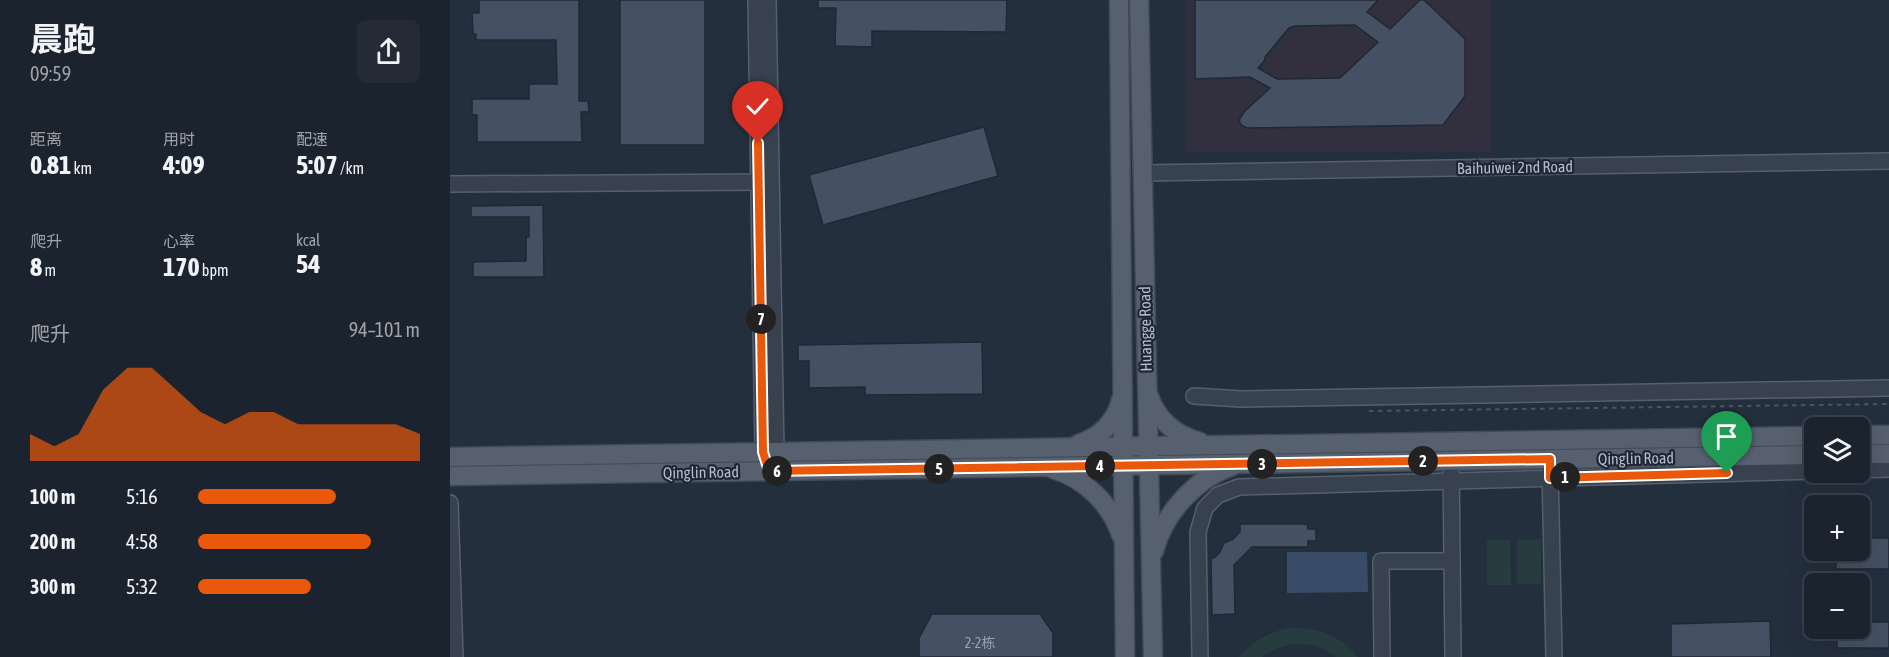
<!DOCTYPE html>
<html lang="zh">
<meta charset="utf-8">
<style>
body{margin:0;font-family:"Asap Condensed","Noto Sans SC",sans-serif;background:#242b36;color:#f1f3f6;height:100vh;display:flex;flex-direction:column;font-size:22px;white-space:nowrap}
*{box-sizing:border-box;margin:0}
p{font-size:20px;color:#a0a4aa}
.icon{flex:none;width:33px;height:33px;fill:none;stroke:currentColor;stroke-width:2;stroke-linecap:round;stroke-linejoin:round}
.map{position:relative;flex:1;overflow:hidden}
.panel{display:flex;flex-direction:column;background:#1b232e;width:450px}
.panel>*{flex:none}
.buttons{position:absolute;left:1354px;top:417px;display:grid;gap:12px}
.buttons a{display:grid;place-items:center;width:66px;height:66px;border-radius:9px;background:#1b232e;box-shadow:0 6px 24px #0002,0 0 0 2px #39404a;font-size:30px}
.pin{position:absolute;display:grid;place-items:center;width:51px;height:51px;color:#fff;margin:-62px -26px;border-radius:50% 50% 50% 0;rotate:-45deg;box-shadow:0 0 6px #0007}
.pin .icon{rotate:45deg}
.km{position:absolute;width:30px;height:30px;margin:-15px;border-radius:50%;background:#222;color:#fff;font-size:16px;line-height:30px;text-align:center}
.round{display:grid;place-items:center;flex:none;width:63px;height:63px;border-radius:9px;background:#242b36}
.overview{display:flex;align-items:center;justify-content:space-between;height:102px;padding:0 30px}
h1{font-size:33px;font-weight:700;line-height:45px}
.metrics{display:grid;grid-template-columns:repeat(3,1fr);gap:9px;height:102px;padding:6px 30px}
.metrics div{display:grid;align-content:center}
.metrics b{font-size:26px;font-weight:700}
.metrics small{font-size:16px;font-weight:400}
.metrics p{font-size:16px}
.chart{height:168px;padding:12px 30px}
.chart p{display:flex;justify-content:space-between}
.chart svg{width:100%;height:108px;margin-top:6px;fill:#ea580c;opacity:.7}
ul{padding:0 30px;list-style:none;font-size:20px}
li{display:grid;grid-template-columns:96px 72px 1fr;align-items:center;height:45px}
li i{height:15px;border-radius:8px;background:#ea580c}
main{display:flex;flex:1;min-height:0}
.map>svg:first-child{display:block}
.medical{fill:#32303f}
.green{fill:#263c3f}
.water{fill:#394c67}
.building{fill:#455162;stroke:#1f2835;stroke-width:1.5;fill-rule:evenodd}
.lines{fill:none;stroke-linecap:round;stroke-linejoin:round}
.minor-casing{stroke:#565f6c;stroke-width:18}
.major-casing{stroke:#414a57;stroke-width:21}
.path{stroke:#44595c;stroke-width:2;stroke-dasharray:4.5 4.5;stroke-linecap:butt}
.minor{stroke:#38414e;stroke-width:15}
.major{stroke:#56606e;stroke-width:18}
.route-casing{stroke:#fff;stroke-width:12}
.route{stroke:#ea580c;stroke-width:8}
.labels{text-anchor:middle;stroke-width:4.5;stroke-linejoin:round;paint-order:stroke}
.number-label{font-size:14px;fill:#98a1af}
.street-label{font-size:16px;fill:#b4bcc9;stroke:#1d2633}
</style>
<main>
<section class="panel">
<div class="overview"><div><h1>晨跑</h1><p>09:59</p></div><a class="round"><svg class="icon" aria-label="share" viewBox="0 0 24 24"><path d="M12 15V3M7 8l5-5 5 5M5 13v7h14v-7"/></svg></a></div>
<div class="metrics">
<div><p>距离</p><b>0.81<small> km</small></b></div>
<div><p>用时</p><b>4:09</b></div>
<div><p>配速</p><b>5:07<small> /km</small></b></div>
</div>
<div class="metrics">
<div><p>爬升</p><b>8<small> m</small></b></div>
<div><p>心率</p><b>170<small> bpm</small></b></div>
<div><p>kcal</p><b>54</b></div>
</div>
<div class="chart"><p><span>爬升</span>94–101 m</p>
<svg viewBox="0 0 160 44" preserveAspectRatio="none"><path d="M0 44V33L10 38L20 33L30 15L40 6L50 6L60 15L70 24L80 29L90 24L100 24L110 29L120 29L130 29L140 29L150 29L160 33V44z"/></svg>
</div>
<ul>
<li><b>100 m</b>5:16<i style="width:62%"></i></li>
<li><b>200 m</b>4:58<i style="width:78%"></i></li>
<li><b>300 m</b>5:32<i style="width:51%"></i></li>
</ul>
</section>
<div class="map">
<svg width="1439" height="657" viewBox="0 0 1439 657">
<rect width="100%" height="100%" fill="#242f3e"/>
<!-- medical -->
<rect class="medical" x="736" y="0" width="305" height="152"/>
<!-- green -->
<g class="green">
<path d="M1091,539V584H1067V540Z"/>
<path d="M1037,540H1060L1061,585H1037Z"/>
<path d="M842,628C869,628 891,636 908,657H886L872,648L863,645L844,644L825,649L812,657H789C804,640 820,631 842,628Z"/>
</g>
<!-- water -->
<path class="water" d="M837,552H917L918,592L837,593Z"/>
<!-- building -->
<g class="building">
<path d="M29,0H129V101H138L139,112H131L132,142H27V115H22V99H79V84H107L106,40H26V34H23L22,13H29Z"/>
<rect x="170" y="0" width="85" height="145"/>
<path d="M368,0H557L556,32L422,31V47L385,46L386,8H368Z"/>
<path d="M745,0H928L917,12L940,29L970,0H974L1015,39V96L993,125L797,128L791,125L789,120L794,112L820,88L800,77L745,79ZM905,25L928,42L890,78L827,79L808,68L815,60V57L839,28L845,26Z"/>
<path d="M534,127L548,176L373,225L359,175Z"/>
<path d="M93,205L94,277H23V262L76,261V237H79V217H21V206Z"/>
<path d="M532,342L533,394L415,395V387L359,388V361H348V345Z"/>
<path d="M790,524H857L858,529H866V541H858V547H802L784,565L785,614L762,615L761,558H764L770,552L774,543L783,539L790,532Z"/>
<path d="M1410,538H1439V569H1386V550H1410Z"/>
<path d="M482,614H590L603,633V657H469V638Z"/>
<path d="M1320,621L1321,657H1221V624Z"/>
<path d="M1410,622H1439V648H1387V628H1410Z"/>
</g>
<g class="lines">
<defs>
<g id="minor">
<path d="M306,0L313,452L316,461"/>
<path d="M318,0L326,452L322,463"/>
<path d="M692,173L1439,161"/>
<path d="M0,184L318,182"/>
<path d="M744,396L791,399L1439,388"/>
<path d="M1001,461L1003,657"/>
<path d="M1100,468L1104,657"/>
<path d="M1410,470L1439,469"/>
<path d="M0,503L5,657"/>
<path d="M750,657L748,532L755,508L768,495L789,487L1365,471"/>
<path d="M932,657L931,561H1002"/>
</g>
<g id="major">
<path d="M669,0L675,657"/>
<path d="M689,0L703,657"/>
<path d="M699,396C707,420 726,435 750,442"/>
<path d="M1410,435H1439"/>
<path d="M628,444C651,437 665,423 671,400"/>
<path d="M1410,454H1439"/>
<path d="M0,457L1365,436"/>
<path d="M603,469C634,478 661,504 671,535"/>
<path d="M0,476L1365,455"/>
<path d="M704,551C714,513 745,479 782,466"/>
</g>
</defs>
<!-- minor casing -->
<use href="#minor" class="minor-casing"/>
<!-- major casing -->
<use href="#major" class="major-casing"/>
<!-- path -->
<g class="path">
<path d="M919,411L1439,404"/>
<path d="M1376,479L1400,478"/>
</g>
<!-- minor -->
<use href="#minor" class="minor"/>
<!-- major -->
<use href="#major" class="major"/>
</g>
<g class="lines">
<defs>
<path id="route" d="M308,143L313,452L319,471L1100,459V478L1277,473"/>
</defs>
<!-- route casing -->
<use href="#route" class="route-casing"/>
<!-- route -->
<use href="#route" class="route"/>
</g>
<g class="labels">
<!-- number labels -->
<g class="number-label">
<text x="530" y="648">2-2栋</text>
</g>
<!-- street labels -->
<g class="street-label">
<text transform="translate(1065 167) rotate(-1)" y="6">Baihuiwei 2nd Road</text>
<text transform="translate(695 329) rotate(-91)" y="6">Huangge Road</text>
<text transform="translate(1186 458) rotate(-1)" y="6">Qinglin Road</text>
<text transform="translate(251 472) rotate(-1)" y="6">Qinglin Road</text>
</g>
</g>
</svg>
<div class="buttons">
<a><svg class="icon" aria-label="layers" viewBox="0 0 24 24"><path d="M12 4l9 5-9 5-9-5zM3 14l9 5 9-5"/></svg></a>
<a>+</a>
<a>−</a>
</div>
<div class="pin" style="left:1277px;top:473px;background:#1e9e55"><svg class="icon" aria-label="arrive" viewBox="0 0 24 24"><path d="M6 21V4h12l-3 4 3 4H6"/></svg></div>
<div class="pin" style="left:308px;top:143px;background:#d93025"><svg class="icon" aria-label="check" viewBox="0 0 24 24"><path d="M5 12l5 5 9-10"/></svg></div>
<b class="km" style="left:1115px;top:477px">1</b>
<b class="km" style="left:973px;top:461px">2</b>
<b class="km" style="left:812px;top:464px">3</b>
<b class="km" style="left:650px;top:466px">4</b>
<b class="km" style="left:489px;top:469px">5</b>
<b class="km" style="left:327px;top:471px">6</b>
<b class="km" style="left:311px;top:319px">7</b>
</div>
</main>
